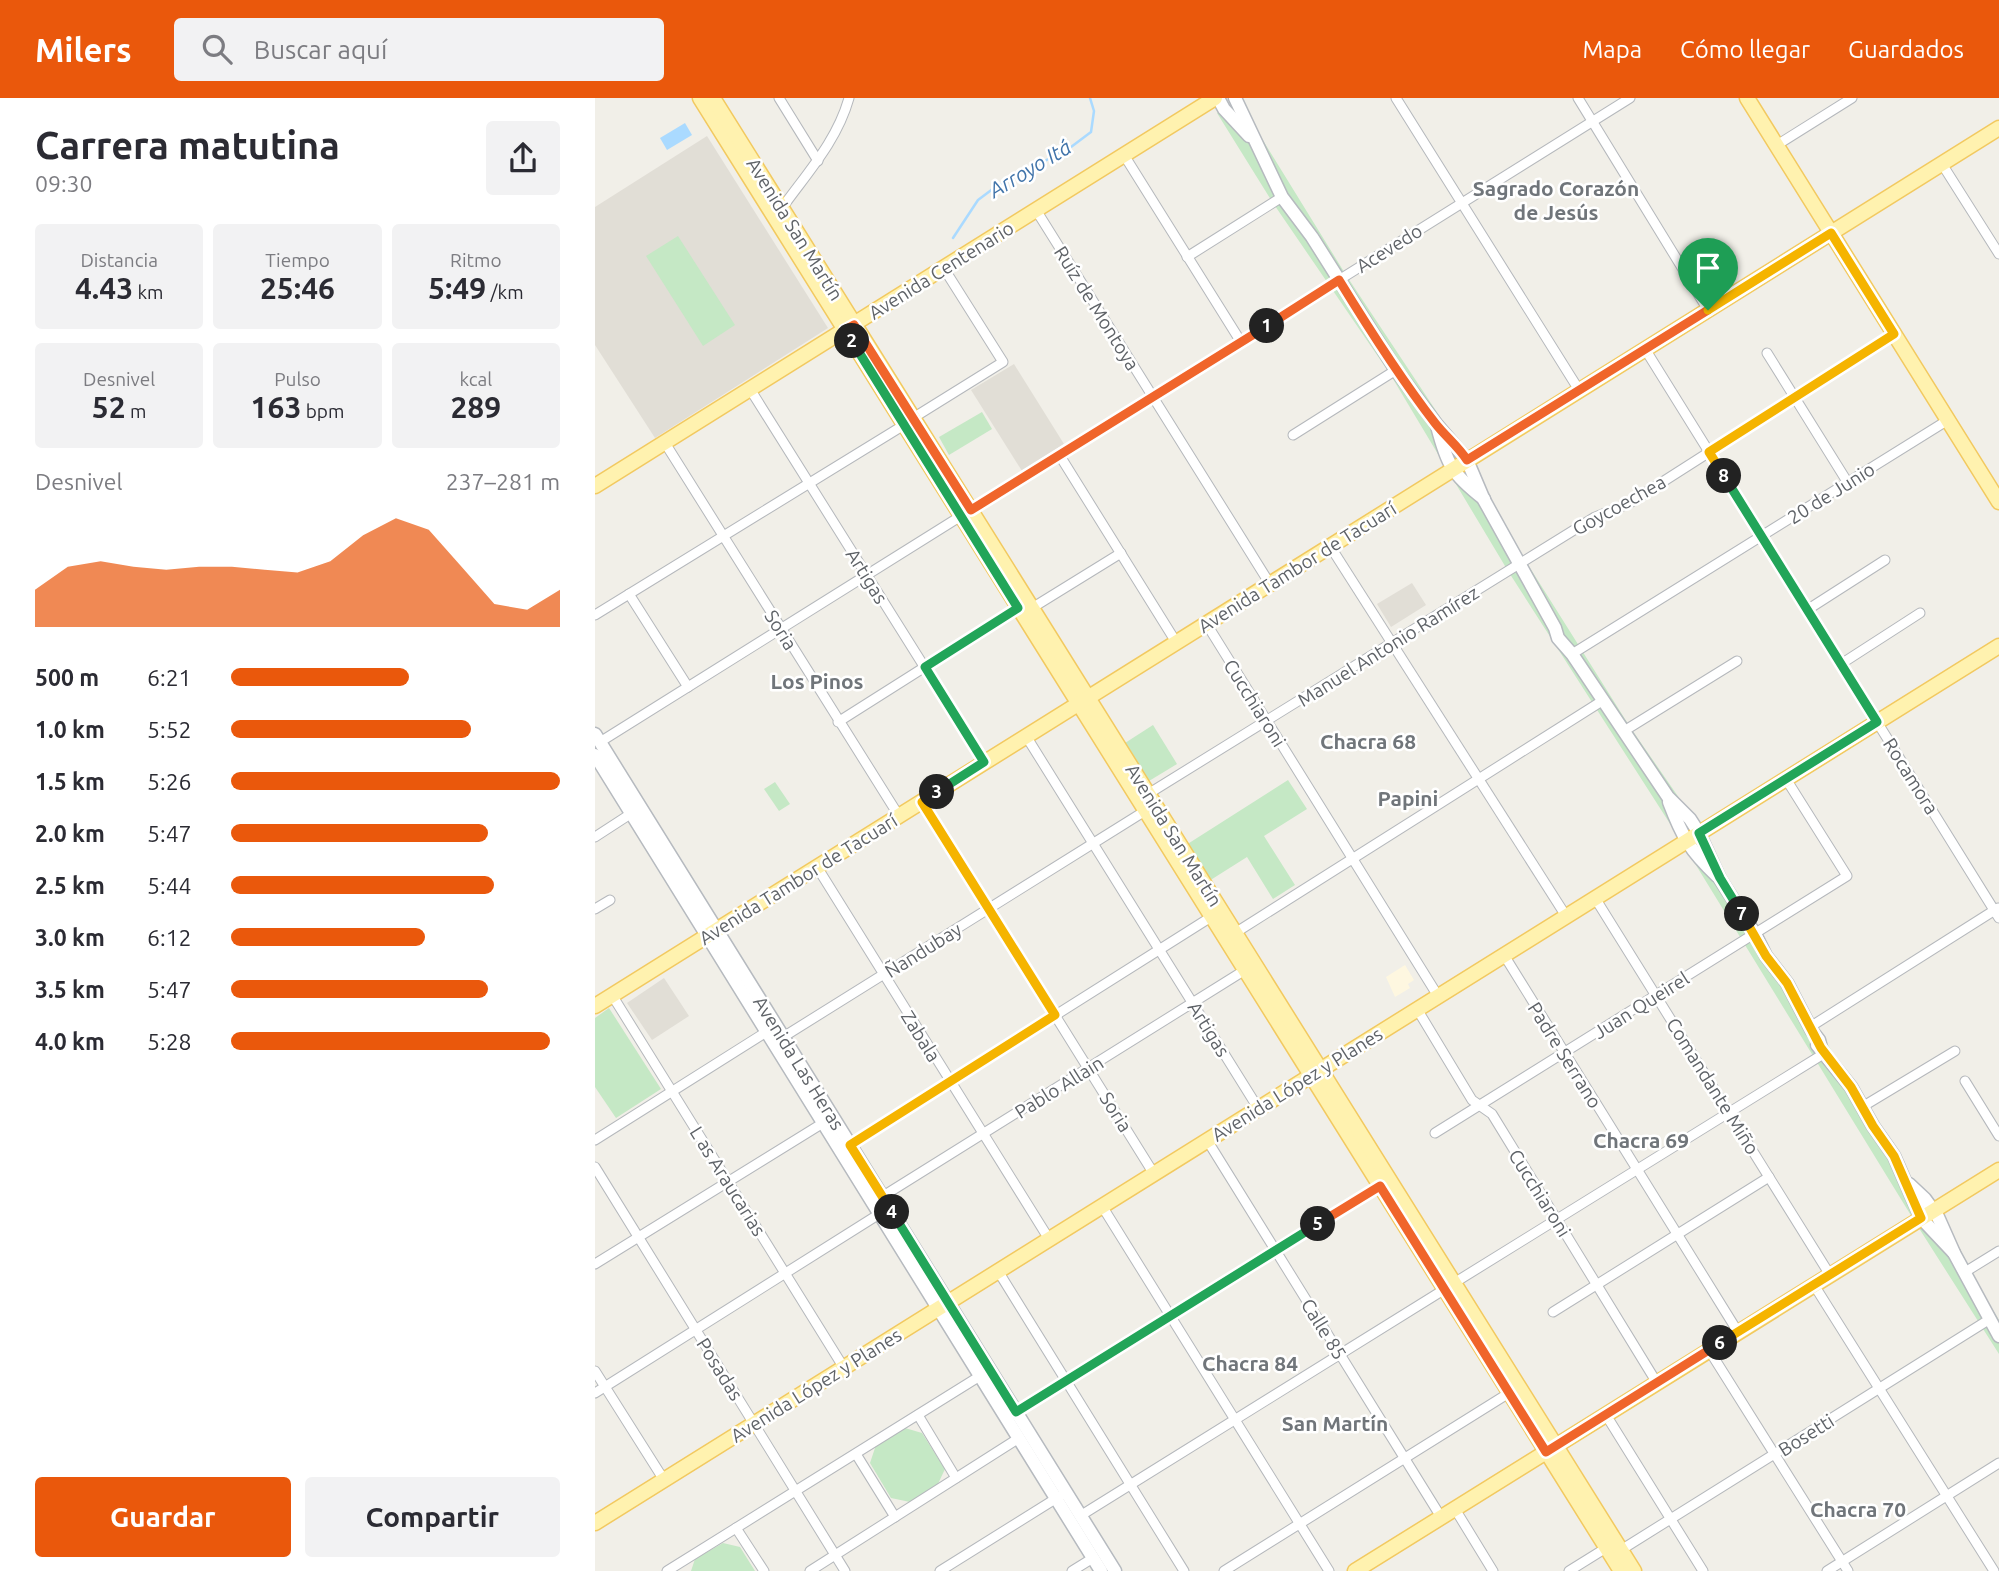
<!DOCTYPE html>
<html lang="es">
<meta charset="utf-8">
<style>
body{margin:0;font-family:Ubuntu,sans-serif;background:#f2f2f3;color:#2b2b33;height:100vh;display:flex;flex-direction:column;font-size:26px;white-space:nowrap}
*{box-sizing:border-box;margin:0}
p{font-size:23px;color:#7c7c81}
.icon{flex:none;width:38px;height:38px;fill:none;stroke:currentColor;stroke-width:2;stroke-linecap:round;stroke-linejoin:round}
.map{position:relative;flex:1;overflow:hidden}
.drawer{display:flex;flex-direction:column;background:#fff;width:595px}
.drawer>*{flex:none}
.pin{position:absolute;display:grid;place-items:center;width:60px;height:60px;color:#fff;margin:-72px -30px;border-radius:50% 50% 50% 0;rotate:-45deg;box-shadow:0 0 7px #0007}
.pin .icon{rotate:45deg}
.km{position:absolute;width:35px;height:35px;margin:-18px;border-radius:50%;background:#222;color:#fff;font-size:19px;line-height:35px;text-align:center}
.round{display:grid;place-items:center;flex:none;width:74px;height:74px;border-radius:7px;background:#f2f2f3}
.summary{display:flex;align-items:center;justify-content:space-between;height:119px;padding:0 35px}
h1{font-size:38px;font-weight:700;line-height:52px}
.figures{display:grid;grid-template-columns:repeat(3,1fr);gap:10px;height:119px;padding:7px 35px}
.figures div{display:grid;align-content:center;border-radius:7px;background:#f2f2f3;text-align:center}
.figures b{font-size:30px;font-weight:700}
.figures small{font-size:19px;font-weight:400}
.figures p{font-size:19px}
.chart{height:196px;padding:14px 35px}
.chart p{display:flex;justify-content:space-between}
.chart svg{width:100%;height:126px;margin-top:7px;fill:#ea580c;opacity:.7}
.cta{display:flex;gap:14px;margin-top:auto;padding:14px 35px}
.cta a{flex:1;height:80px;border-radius:7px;background:#ea580c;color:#fff;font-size:28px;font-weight:700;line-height:80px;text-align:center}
.cta a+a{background:#f2f2f3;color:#2b2b33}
ul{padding:0 35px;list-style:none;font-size:23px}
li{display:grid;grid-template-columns:112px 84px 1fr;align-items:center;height:52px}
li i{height:18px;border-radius:9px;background:#ea580c}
header{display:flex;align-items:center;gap:42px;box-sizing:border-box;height:98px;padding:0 35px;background:#ea580c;color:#fff}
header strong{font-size:33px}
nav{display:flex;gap:38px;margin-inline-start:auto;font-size:24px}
.search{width:490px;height:63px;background:#f2f2f3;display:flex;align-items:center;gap:18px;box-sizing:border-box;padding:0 24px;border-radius:7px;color:#7c7c81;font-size:26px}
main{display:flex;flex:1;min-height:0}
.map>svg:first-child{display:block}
.commercial{fill:#fef7e0}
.education{fill:#e1ded6}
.green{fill:#c5e8c5}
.water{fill:#aadaff}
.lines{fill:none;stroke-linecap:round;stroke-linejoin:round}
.stream{stroke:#aadaff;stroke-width:2.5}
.minor-casing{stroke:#b5b8bc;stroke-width:11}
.secondary-casing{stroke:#b6babf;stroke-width:15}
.primary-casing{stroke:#f2c960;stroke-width:17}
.minor{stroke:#fff;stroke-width:9}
.secondary{stroke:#fff;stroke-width:12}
.primary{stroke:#fff2af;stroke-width:14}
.split-1-casing{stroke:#fff;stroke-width:14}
.split-2-casing{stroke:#fff;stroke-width:14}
.split-3-casing{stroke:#fff;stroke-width:14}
.split-4-casing{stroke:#fff;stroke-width:14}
.split-5-casing{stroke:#fff;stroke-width:14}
.split-6-casing{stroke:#fff;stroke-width:14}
.split-7-casing{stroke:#fff;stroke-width:14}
.split-8-casing{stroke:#fff;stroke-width:14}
.split-9-casing{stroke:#fff;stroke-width:14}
.split-1{stroke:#f0652b;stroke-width:9}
.split-2{stroke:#f0652b;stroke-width:9}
.split-3{stroke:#22a559;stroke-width:9}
.split-4{stroke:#f5b400;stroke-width:9}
.split-5{stroke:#22a559;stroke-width:9}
.split-6{stroke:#f0652b;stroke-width:9}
.split-7{stroke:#f5b400;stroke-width:9}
.split-8{stroke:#22a559;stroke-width:9}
.split-9{stroke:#f5b400;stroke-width:9}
.labels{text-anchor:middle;stroke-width:5;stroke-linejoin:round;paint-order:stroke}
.street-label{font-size:19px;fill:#5f6368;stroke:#fff}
.water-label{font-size:21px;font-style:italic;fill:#4174aa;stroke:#fff}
.neighbourhood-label{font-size:21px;font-weight:bold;fill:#70757a;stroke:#fff}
</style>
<header>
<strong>Milers</strong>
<div class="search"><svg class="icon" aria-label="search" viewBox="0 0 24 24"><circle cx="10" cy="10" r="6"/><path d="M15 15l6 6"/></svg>Buscar aquí</div>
<nav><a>Mapa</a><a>Cómo llegar</a><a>Guardados</a></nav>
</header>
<main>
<section class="drawer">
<div class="summary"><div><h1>Carrera matutina</h1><p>09:30</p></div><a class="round"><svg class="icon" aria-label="share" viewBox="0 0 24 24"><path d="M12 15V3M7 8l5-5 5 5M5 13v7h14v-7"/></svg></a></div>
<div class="figures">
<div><p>Distancia</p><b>4.43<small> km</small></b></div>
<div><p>Tiempo</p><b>25:46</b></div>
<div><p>Ritmo</p><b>5:49<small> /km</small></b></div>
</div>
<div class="figures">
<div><p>Desnivel</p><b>52<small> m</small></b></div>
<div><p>Pulso</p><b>163<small> bpm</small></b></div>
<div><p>kcal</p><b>289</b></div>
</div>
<div class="chart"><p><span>Desnivel</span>237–281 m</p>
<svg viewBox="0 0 160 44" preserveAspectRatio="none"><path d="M0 44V31L10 23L20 21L30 23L40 24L50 23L60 23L70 24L80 25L90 21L100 12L110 6L120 10L130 23L140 36L150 38L160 31V44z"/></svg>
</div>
<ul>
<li><b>500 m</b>6:21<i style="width:54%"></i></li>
<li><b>1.0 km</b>5:52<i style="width:73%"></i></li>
<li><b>1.5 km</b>5:26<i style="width:100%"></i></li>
<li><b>2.0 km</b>5:47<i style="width:78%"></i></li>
<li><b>2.5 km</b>5:44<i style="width:80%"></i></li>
<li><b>3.0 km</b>6:12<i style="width:59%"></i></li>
<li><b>3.5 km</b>5:47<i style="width:78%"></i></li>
<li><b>4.0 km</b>5:28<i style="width:97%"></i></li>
</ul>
<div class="cta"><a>Guardar</a><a>Compartir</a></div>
</section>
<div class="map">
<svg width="1404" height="1473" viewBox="0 0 1404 1473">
<rect width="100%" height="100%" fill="#f1efe8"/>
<!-- commercial -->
<path class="commercial" d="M810,867L819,882L813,886L815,890L800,899L791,879Z"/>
<!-- education -->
<g class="education">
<path d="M112,38L233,230L60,340L0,247V109Z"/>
<path d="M419,266L469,346L427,373L376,292Z"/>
<path d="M817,485L831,507L796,529L782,506Z"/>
<path d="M69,880L94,918L57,942L32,905Z"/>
</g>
<!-- green -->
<g class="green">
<path d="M643,2L751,177L873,361L930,462L1035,629L1107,733L1163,834L1404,1222V1256L1320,1124L1088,746L913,473L795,276L678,105L622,15Z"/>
<path d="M83,138L140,227L108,248L51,158Z"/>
<path d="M387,314L397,331L354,357L344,339Z"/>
<path d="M558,627L582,666L554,683L530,645Z"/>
<path d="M693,682L712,711L669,738L700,787L678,801L652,759L614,783L591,747Z"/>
<path d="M180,684L195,706L184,713L169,691Z"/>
<path d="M14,910L66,991L21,1020L0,989V920Z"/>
<path d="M310,1330L327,1335L350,1371L342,1388L315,1404L296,1400L275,1365L281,1347Z"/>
<path d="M128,1445L145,1449L160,1473H96L100,1461Z"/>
</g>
<!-- water -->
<path class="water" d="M90,25L97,37L72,52L65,40Z"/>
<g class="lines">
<!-- stream -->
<path class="stream" d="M358,140L383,102L399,90L476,49L496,34L499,13L495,0"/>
<defs>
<g id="minor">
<path d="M184,0L223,63"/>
<path d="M801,0L984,292"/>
<path d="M983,0L1113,212"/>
<path d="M1182,47L1257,0"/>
<path d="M529,57L646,244"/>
<path d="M1347,66L1404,156"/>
<path d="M187,110C212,75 242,43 254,0"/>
<path d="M441,112L675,486"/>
<path d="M592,159L687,99"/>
<path d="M1050,251L1404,820"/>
<path d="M1172,255L1253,385"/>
<path d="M155,291L389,664"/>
<path d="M318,320L408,264L348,169"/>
<path d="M698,337L801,272"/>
<path d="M70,345L304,718"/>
<path d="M465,358L581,544"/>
<path d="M376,412L1035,0"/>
<path d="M735,448L971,818"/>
<path d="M34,496L93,589"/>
<path d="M437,510L526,455"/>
<path d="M1212,512L1290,462"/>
<path d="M0,517L309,327"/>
<path d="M611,525L843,898"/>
<path d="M977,556L1353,322"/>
<path d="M1246,566L1325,515"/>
<path d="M243,624L423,510"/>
<path d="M1029,633L1142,563"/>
<path d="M431,638L663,1010"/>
<path d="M5,644L366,418"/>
<path d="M553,696L1000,419L1033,406L1299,236"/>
<path d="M327,704L559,1076"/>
<path d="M0,739L40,713"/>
<path d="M222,769L454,1141"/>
<path d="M1000,800L1235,1177"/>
<path d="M0,811L15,802"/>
<path d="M640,835L1007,603"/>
<path d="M909,857L1143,1234"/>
<path d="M17,897L249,1270"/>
<path d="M822,911L877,1002L897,1016L1062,1285"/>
<path d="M1215,929L1403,810"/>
<path d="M185,941L550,713"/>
<path d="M1370,983L1404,1038"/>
<path d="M1267,1009L1360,953"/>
<path d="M840,1035L1252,778L1191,681"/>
<path d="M0,1042L176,931"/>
<path d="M612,1042L846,1419"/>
<path d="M255,1047L616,819"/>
<path d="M0,1069L250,1473"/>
<path d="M285,1100L650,872"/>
<path d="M507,1108L734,1473"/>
<path d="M0,1166L228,1025"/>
<path d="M403,1173L589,1473"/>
<path d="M1370,1174L1404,1153"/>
<path d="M859,1185L1230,955"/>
<path d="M1219,1187L1399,1473"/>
<path d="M958,1214L1174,1079"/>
<path d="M1114,1252L1253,1473"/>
<path d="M0,1273L69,1382"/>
<path d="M0,1295L289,1113"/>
<path d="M421,1314L785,1088"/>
<path d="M323,1317L361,1380"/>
<path d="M1011,1317L1108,1473"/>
<path d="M261,1356L300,1419"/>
<path d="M860,1411L898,1473"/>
<path d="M485,1418L850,1191"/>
<path d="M141,1430L169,1473"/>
<path d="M1026,1452L1395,1221"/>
<path d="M72,1473L385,1278"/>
<path d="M215,1473L424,1340"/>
<path d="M345,1473L465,1398"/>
<path d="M477,1473L498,1460"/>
<path d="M629,1473L914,1295"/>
<path d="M974,1473L1011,1450"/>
<path d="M1232,1473L1404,1365"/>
</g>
<g id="secondary">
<path d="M623,0L629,11L654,38"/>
<path d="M640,0L687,99L717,139L801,272L842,327L872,362L889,402L960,530L963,540L977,556L1073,699L1095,721L1104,735L1125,781L1160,836L1171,858L1192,885L1217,933L1224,942L1226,950"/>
<path d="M842,328C852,367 857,376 889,401"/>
<path d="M0,636L520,1473"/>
<path d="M0,657L506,1473"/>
<path d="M1074,704C1087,738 1095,753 1122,778"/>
<path d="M1222,947L1256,989L1278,1028L1299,1058L1326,1120L1359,1155"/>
<path d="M1314,1086L1330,1101L1343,1119L1359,1155L1404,1238"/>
</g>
<g id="primary">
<path d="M105,0L1026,1473"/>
<path d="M118,0L1039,1473"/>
<path d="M1152,0L1404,404"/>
<path d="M0,388L620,0"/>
<path d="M0,908L1404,30"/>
<path d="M0,1425L1404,548"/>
<path d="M760,1473L1404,1072"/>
</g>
</defs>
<!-- minor casing -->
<use href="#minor" class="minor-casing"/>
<!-- secondary casing -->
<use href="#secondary" class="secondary-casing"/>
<!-- primary casing -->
<use href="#primary" class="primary-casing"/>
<!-- minor -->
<use href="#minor" class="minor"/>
<!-- secondary -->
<use href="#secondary" class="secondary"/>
<!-- primary -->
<use href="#primary" class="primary"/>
</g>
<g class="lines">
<defs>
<path id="split-1" d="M672,228L744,182C774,231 805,280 840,325C850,338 863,348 872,362L1113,212"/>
<path id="split-2" d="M257,243L250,232L259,227L376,412L672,228"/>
<path id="split-3" d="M257,243L423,510L330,569L389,664L342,694"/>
<path id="split-4" d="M297,1114L255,1047L460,917L327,704L342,694"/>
<path id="split-5" d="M297,1114L421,1314L723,1126"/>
<path id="split-6" d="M723,1126L785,1088L951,1354L1125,1245"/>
<path id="split-7" d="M1125,1245L1326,1120L1299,1058L1278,1028L1256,989L1226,950L1192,885L1171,858L1147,816"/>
<path id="split-8" d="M1129,378L1282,624L1104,735L1125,780L1147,816"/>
<path id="split-9" d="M1113,212L1236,135L1299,236L1114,354L1129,378"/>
</defs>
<!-- split-1 casing -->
<use href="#split-1" class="split-1-casing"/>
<!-- split-2 casing -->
<use href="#split-2" class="split-2-casing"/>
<!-- split-3 casing -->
<use href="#split-3" class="split-3-casing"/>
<!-- split-4 casing -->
<use href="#split-4" class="split-4-casing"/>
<!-- split-5 casing -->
<use href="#split-5" class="split-5-casing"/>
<!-- split-6 casing -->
<use href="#split-6" class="split-6-casing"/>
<!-- split-7 casing -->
<use href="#split-7" class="split-7-casing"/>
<!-- split-8 casing -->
<use href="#split-8" class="split-8-casing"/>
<!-- split-9 casing -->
<use href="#split-9" class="split-9-casing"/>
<!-- split-1 -->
<use href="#split-1" class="split-1"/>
<!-- split-2 -->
<use href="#split-2" class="split-2"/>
<!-- split-3 -->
<use href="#split-3" class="split-3"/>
<!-- split-4 -->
<use href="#split-4" class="split-4"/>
<!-- split-5 -->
<use href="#split-5" class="split-5"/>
<!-- split-6 -->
<use href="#split-6" class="split-6"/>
<!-- split-7 -->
<use href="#split-7" class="split-7"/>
<!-- split-8 -->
<use href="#split-8" class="split-8"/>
<!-- split-9 -->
<use href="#split-9" class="split-9"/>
</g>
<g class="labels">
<!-- street labels -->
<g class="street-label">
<text transform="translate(200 131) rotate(58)" y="7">Avenida San Martín</text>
<text transform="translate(794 150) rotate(-32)" y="7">Acevedo</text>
<text transform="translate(346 172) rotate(-32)" y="7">Avenida Centenario</text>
<text transform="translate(502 210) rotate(58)" y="7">Ruíz de Montoya</text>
<text transform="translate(1236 395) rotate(-32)" y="7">20 de Junio</text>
<text transform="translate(1024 407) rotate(-29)" y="7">Goycoechea</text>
<text transform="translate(702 469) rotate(-32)" y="7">Avenida Tambor de Tacuarí</text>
<text transform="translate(272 478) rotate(58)" y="7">Artigas</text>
<text transform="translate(186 532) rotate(58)" y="7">Soria</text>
<text transform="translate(793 548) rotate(-32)" y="7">Manuel Antonio Ramírez</text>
<text transform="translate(660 605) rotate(58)" y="7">Cucchiaroni</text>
<text transform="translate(1316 678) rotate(58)" y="7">Rocamora</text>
<text transform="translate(579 737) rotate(58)" y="7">Avenida San Martín</text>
<text transform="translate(203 781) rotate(-32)" y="7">Avenida Tambor de Tacuarí</text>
<text transform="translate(328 852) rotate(-32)" y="7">Ñandubay</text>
<text transform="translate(1046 907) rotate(-32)" y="7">Juan Queirel</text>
<text transform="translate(614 931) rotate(58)" y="7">Artigas</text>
<text transform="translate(326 938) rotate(58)" y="7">Zabala</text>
<text transform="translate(970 957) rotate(58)" y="7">Padre Serrano</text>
<text transform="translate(204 965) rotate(58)" y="7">Avenida Las Heras</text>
<text transform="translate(702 986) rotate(-32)" y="7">Avenida López y Planes</text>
<text transform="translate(1118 988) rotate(58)" y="7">Comandante Miño</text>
<text transform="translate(464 989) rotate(-32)" y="7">Pablo Allain</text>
<text transform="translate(521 1014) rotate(58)" y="7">Soria</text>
<text transform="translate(133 1083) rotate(58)" y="7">L as Araucarias</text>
<text transform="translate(945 1095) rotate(58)" y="7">Cucchiaroni</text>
<text transform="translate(729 1231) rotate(58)" y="7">Calle 85</text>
<text transform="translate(125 1271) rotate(58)" y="7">Posadas</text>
<text transform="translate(221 1287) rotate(-32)" y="7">Avenida López y Planes</text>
<text transform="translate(1211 1337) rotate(-32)" y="7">Bosetti</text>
</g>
<!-- water labels -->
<g class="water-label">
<text transform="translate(435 71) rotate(-31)" y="7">Arroyo Itá</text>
</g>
<!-- neighbourhood labels -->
<g class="neighbourhood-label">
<text x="961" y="98">Sagrado Corazón<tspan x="961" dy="24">de Jesús</tspan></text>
<text x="222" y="591">Los Pinos</text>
<text x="773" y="651">Chacra 68</text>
<text x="813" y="708">Papini</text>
<text x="1046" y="1050">Chacra 69</text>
<text x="655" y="1273">Chacra 84</text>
<text x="740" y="1333">San Martín</text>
<text x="1263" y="1419">Chacra 70</text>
</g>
</g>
</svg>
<div class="pin" style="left:1113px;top:212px;background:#1e9e55"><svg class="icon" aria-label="arrive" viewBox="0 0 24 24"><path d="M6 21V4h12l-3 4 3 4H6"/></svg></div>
<b class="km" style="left:672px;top:228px">1</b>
<b class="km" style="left:257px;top:243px">2</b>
<b class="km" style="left:342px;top:694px">3</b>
<b class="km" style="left:297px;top:1114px">4</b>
<b class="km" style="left:723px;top:1126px">5</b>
<b class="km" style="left:1125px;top:1245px">6</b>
<b class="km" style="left:1147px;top:816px">7</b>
<b class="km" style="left:1129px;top:378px">8</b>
</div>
</main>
